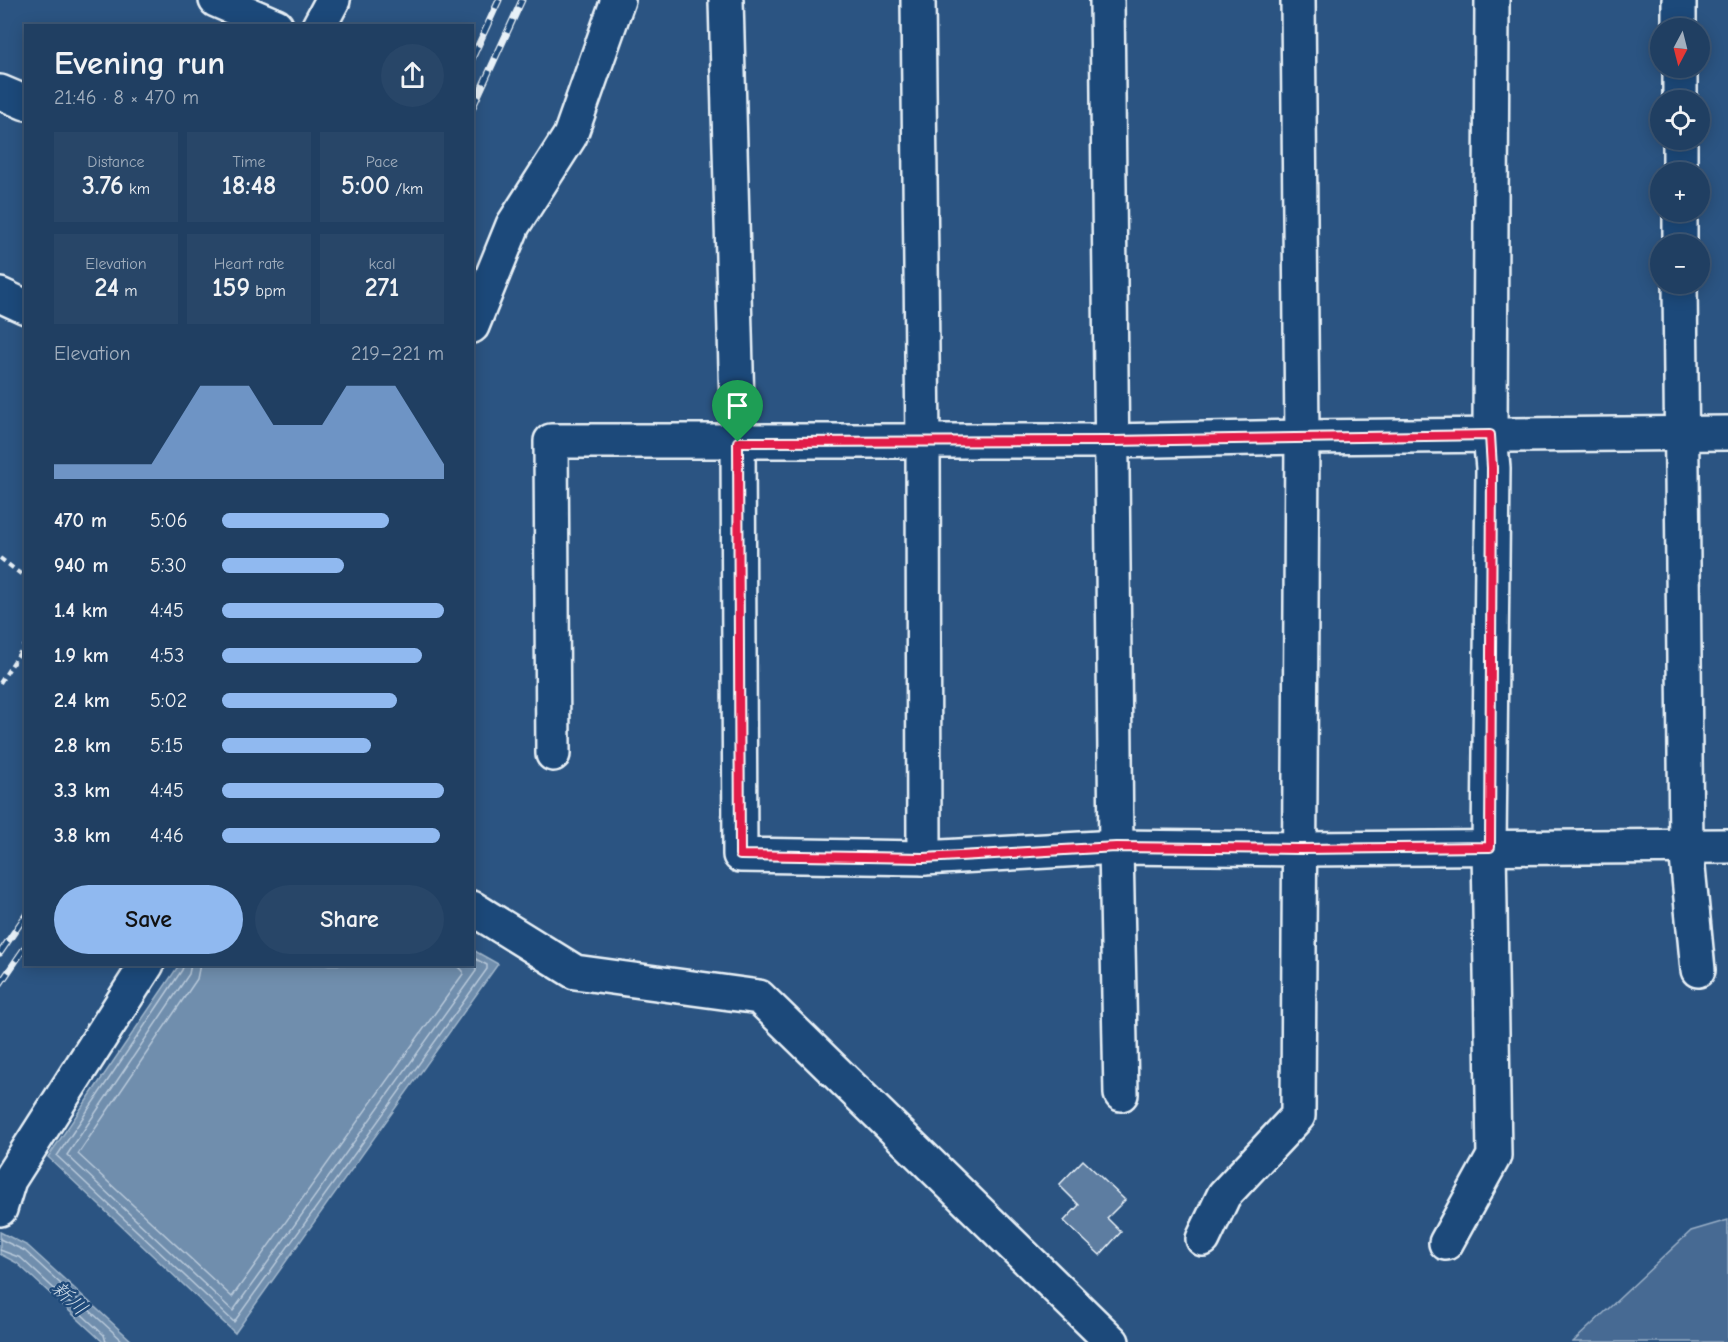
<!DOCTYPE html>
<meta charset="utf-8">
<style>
body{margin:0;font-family:"Comic Neue","Klee One",sans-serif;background:#284668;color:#f1f3f6;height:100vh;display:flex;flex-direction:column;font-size:22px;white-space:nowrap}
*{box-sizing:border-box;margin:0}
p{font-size:20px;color:#a2afbe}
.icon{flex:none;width:33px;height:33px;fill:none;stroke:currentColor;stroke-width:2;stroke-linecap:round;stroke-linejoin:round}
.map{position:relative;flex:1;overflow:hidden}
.panel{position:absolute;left:24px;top:24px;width:450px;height:942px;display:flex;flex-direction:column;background:#203f62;border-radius:0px;box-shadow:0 3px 15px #0003,0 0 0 2px #3d5877}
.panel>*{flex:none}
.needle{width:39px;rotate:187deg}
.buttons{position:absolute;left:1650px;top:18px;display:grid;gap:12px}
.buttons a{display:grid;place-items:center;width:60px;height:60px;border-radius:50%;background:#203f62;box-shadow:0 3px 15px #0003,0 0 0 2px #3d5877;font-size:30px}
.pin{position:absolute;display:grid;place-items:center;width:51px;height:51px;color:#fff;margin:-62px -26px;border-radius:50% 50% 50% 0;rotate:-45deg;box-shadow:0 0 6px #0007}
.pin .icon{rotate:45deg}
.round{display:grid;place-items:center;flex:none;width:63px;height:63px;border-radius:32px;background:#284668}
.headline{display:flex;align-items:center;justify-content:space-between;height:102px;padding:0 30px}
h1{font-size:33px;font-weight:600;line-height:45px}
.metrics{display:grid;grid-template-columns:repeat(3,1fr);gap:9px;height:102px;padding:6px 30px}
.metrics div{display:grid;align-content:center;border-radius:0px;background:#284668;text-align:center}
.metrics b{font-size:26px;font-weight:600}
.metrics small{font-size:16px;font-weight:400}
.metrics p{font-size:16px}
.chart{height:168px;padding:12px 30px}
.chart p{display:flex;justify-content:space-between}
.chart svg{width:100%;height:108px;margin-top:6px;fill:#90b9f0;opacity:.7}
.primary-button{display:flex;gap:12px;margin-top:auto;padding:12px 30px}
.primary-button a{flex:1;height:69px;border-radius:36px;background:#90b9f0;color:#111;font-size:24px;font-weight:600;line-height:69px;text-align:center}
.primary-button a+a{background:#284668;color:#f1f3f6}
ul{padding:0 30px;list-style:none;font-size:20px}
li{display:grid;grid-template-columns:96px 72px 1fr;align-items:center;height:45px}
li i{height:15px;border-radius:8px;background:#90b9f0}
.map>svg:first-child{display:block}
.green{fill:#476b93;stroke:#98aec6;stroke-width:1.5}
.water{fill:#708ead;stroke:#a0b6cb;stroke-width:1.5}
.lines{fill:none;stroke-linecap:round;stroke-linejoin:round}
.shore{stroke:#b8c9da;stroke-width:1.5}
.building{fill:#5d7da1;stroke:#e8f1f8;stroke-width:1.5}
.minor-casing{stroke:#e8f1f8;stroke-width:38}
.path{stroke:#e8f1f8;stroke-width:4;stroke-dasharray:6 4.5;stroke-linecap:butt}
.minor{stroke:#1f4a7a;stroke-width:33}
.rail-casing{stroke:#e8f1f8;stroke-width:7}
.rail{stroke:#1f4a7a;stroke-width:4.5;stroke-dasharray:14;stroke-linecap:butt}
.route-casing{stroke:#fff;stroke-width:12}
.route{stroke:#e11d48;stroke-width:8}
.labels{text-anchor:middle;stroke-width:5;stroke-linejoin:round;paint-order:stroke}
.water-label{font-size:20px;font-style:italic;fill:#d0dde9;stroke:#1f4a7a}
</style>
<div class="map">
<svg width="1728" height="1342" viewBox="0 0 1728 1342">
<rect width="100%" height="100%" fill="#2b5482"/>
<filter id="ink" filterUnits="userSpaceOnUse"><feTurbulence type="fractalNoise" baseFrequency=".0167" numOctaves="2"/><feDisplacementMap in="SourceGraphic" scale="12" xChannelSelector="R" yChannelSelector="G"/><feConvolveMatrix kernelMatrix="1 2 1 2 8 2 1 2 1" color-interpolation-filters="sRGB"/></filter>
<g filter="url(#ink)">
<!-- green -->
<path class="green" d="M1728,1220V1342H1573L1691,1231Z"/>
<!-- water -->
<g class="water">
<path d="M473,950L498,964L235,1333L48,1157L179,965L472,964Z"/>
<path d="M0,1232L28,1246L133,1342H103L17,1263L0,1254Z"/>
</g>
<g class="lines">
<!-- shore -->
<g class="shore">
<path d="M184,964L182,970L57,1156L234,1322L487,969V965L472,957"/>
<path d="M191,964L189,974L67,1155L233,1311L476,971V968L471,964"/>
<path d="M200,964L197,979L78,1154L232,1297L463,974V971L456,964"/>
<path d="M0,1239L25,1251L124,1342"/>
<path d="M0,1250L21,1258L104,1335L106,1342"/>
</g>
</g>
<!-- building -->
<path class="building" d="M1083,1160L1125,1200L1107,1218L1121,1232L1100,1255L1064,1221L1079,1205L1059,1185Z"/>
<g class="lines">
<defs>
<g id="minor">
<path d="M216,0L276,26"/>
<path d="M726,0L738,442L740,855L924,858L1116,847L1300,849L1728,846"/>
<path d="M918,0L923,442L924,858"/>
<path d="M1107,0L1116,847L1121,1094"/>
<path d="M1679,0V28"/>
<path d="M319,26L333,0"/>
<path d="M1680,68V100"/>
<path d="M0,92L26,103"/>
<path d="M1680,140V172"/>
<path d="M1680,212V244"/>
<path d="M1680,284L1686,847L1698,970"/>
<path d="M0,295L26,307"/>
<path d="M472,326L513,225L570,136L618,0"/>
<path d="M553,754L551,441H1111L1302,437L1728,433"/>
<path d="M472,908L575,972L759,997L1112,1342"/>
<path d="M0,1209L9,1180L147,964"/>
<path d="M1203,1239L1224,1195L1298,1116L1302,437L1298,0"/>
<path d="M1446,1243L1494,1156L1489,847L1493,468L1490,435L1492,0"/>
</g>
</defs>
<!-- minor casing -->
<use href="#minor" class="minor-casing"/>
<!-- path -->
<g class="path">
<path d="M0,558L26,578"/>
<path d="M0,683L26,643"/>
</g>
<!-- minor -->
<use href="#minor" class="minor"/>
<defs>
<g id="rail">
<path d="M472,59L499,0"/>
<path d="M472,109L522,0"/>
<path d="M0,953L26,915"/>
<path d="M0,984L26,946"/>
</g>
</defs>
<!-- rail casing -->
<use href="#rail" class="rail-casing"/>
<!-- rail -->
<use href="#rail" class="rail"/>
</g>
</g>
<g class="lines" filter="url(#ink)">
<defs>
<path id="route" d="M1490,435L1492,468L1490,847L1300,849L1116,847L924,858L740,855L738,442L1111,441Z"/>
</defs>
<!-- route casing -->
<use href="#route" class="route-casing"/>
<!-- route -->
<use href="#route" class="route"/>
</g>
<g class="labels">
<!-- water labels -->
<g class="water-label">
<text transform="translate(70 1298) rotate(43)" y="7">新川</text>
</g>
</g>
</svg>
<div class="buttons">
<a><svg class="needle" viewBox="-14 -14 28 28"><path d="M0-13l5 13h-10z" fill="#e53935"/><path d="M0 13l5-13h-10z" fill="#a2afbe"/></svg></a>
<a><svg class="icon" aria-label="locate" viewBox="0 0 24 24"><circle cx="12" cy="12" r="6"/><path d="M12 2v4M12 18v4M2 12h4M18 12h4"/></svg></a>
<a>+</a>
<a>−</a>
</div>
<div class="pin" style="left:738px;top:442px;background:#1e9e55"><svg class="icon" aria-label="arrive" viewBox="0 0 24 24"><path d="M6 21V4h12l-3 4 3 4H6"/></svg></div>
<section class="panel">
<div class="headline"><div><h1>Evening run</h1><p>21:46 · 8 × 470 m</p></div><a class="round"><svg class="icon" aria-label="share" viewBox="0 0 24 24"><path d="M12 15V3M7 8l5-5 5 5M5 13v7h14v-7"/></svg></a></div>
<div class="metrics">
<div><p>Distance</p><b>3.76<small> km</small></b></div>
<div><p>Time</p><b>18:48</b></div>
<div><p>Pace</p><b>5:00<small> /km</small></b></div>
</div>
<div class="metrics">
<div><p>Elevation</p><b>24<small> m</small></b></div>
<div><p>Heart rate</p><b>159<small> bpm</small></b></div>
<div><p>kcal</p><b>271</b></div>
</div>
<div class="chart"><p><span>Elevation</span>219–221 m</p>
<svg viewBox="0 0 160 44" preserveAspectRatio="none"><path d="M0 44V38L10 38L20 38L30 38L40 38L50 22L60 6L70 6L80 6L90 22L100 22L110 22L120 6L130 6L140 6L150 22L160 38V44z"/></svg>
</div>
<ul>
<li><b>470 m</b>5:06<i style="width:75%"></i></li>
<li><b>940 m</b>5:30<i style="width:55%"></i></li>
<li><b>1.4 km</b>4:45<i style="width:100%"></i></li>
<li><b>1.9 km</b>4:53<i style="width:90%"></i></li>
<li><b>2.4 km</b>5:02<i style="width:79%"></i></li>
<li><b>2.8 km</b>5:15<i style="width:67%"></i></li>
<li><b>3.3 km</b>4:45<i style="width:100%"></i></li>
<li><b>3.8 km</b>4:46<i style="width:98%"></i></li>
</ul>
<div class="primary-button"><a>Save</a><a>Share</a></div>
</section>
</div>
